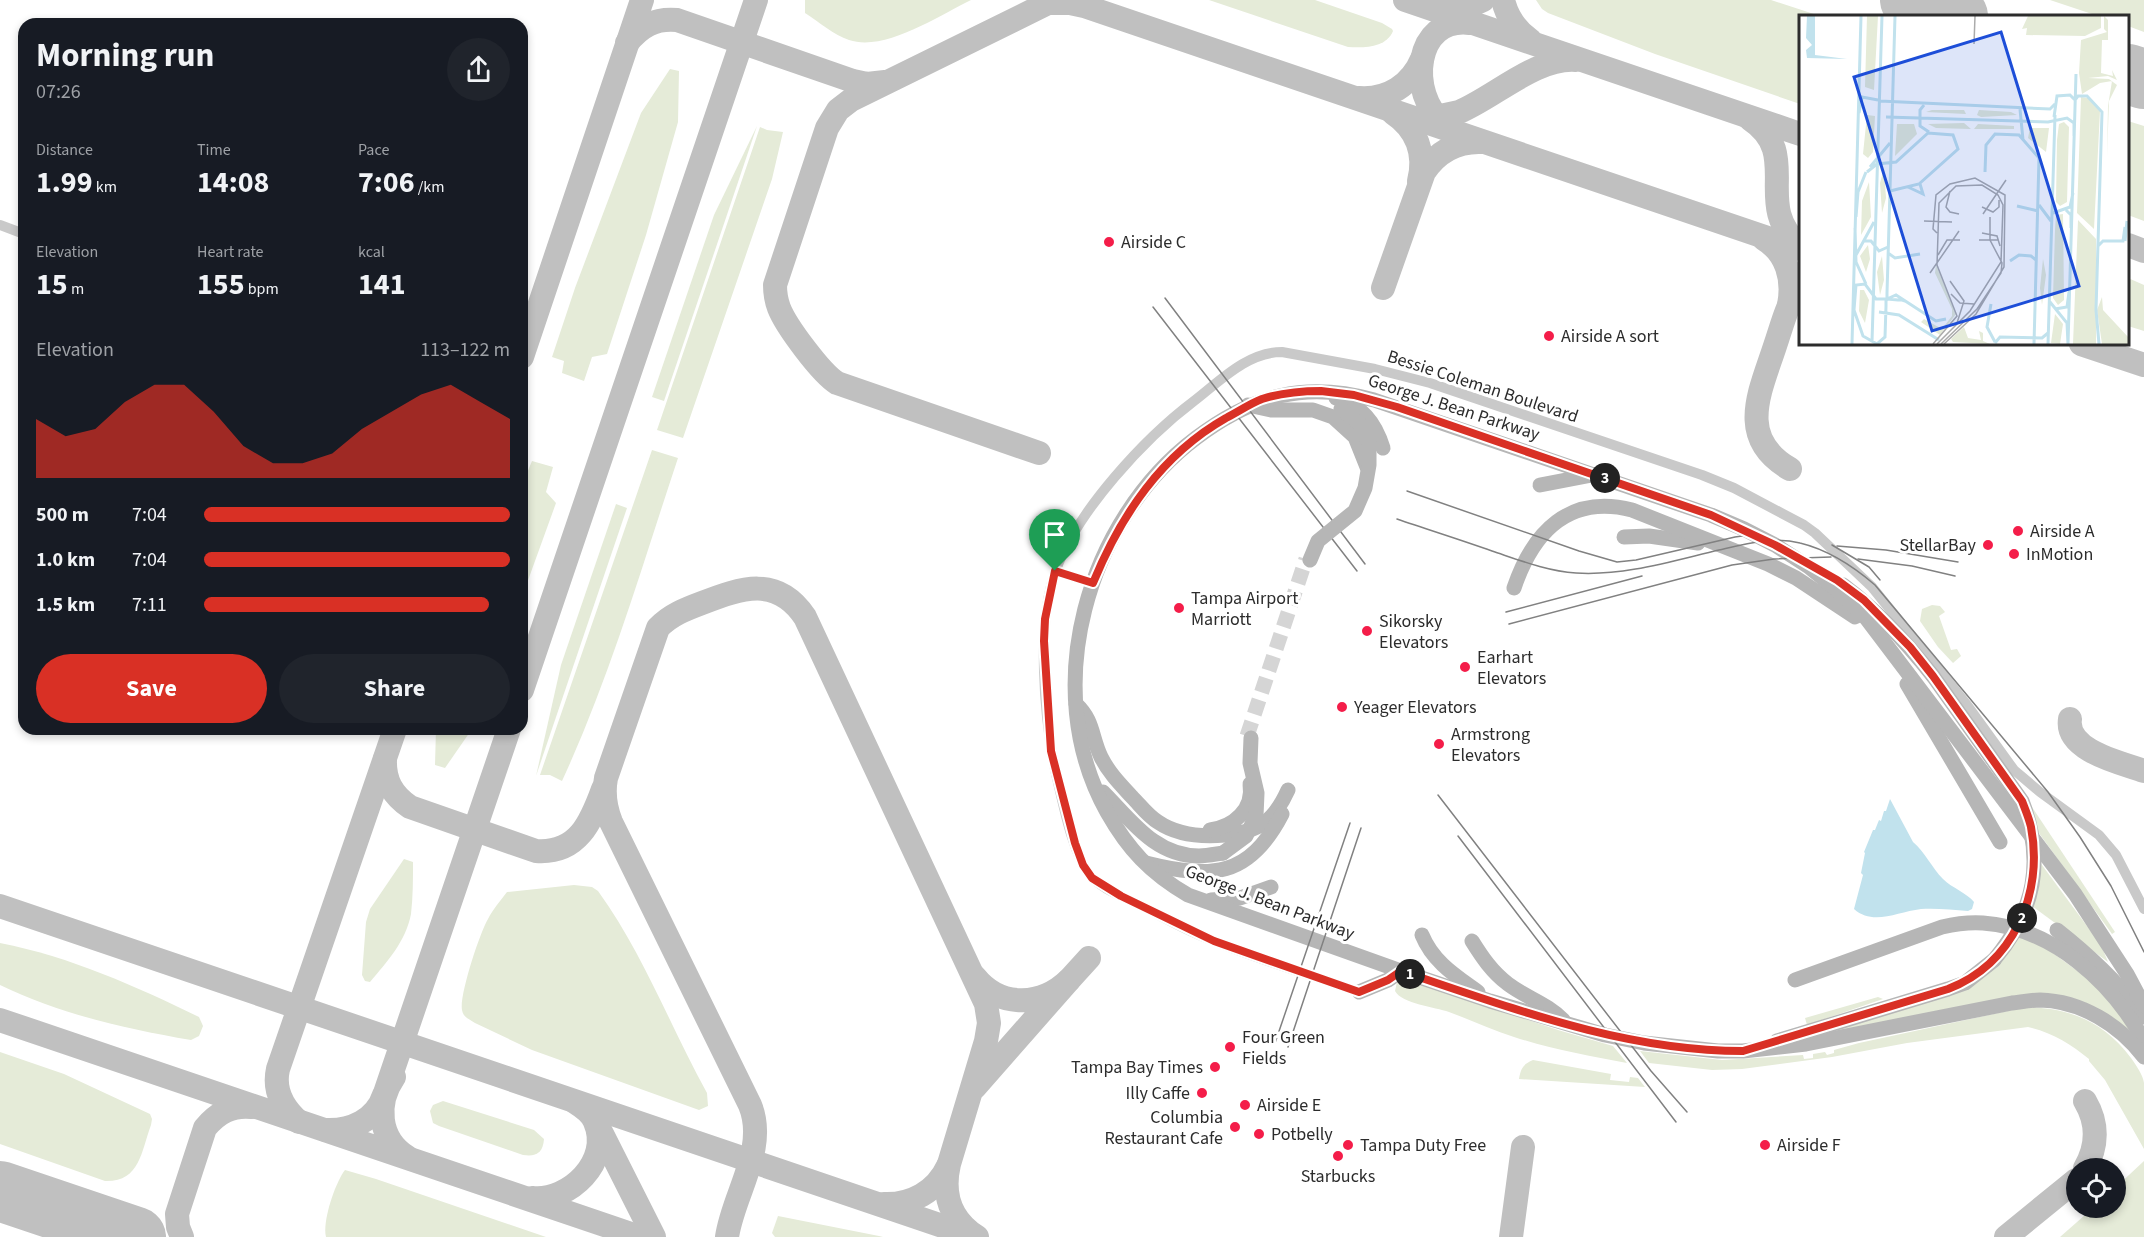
<!DOCTYPE html>
<meta charset="utf-8">
<style>
body{margin:0;font-family:"Source Sans 3",sans-serif;background:#20242c;color:#f1f3f6;height:100vh;display:flex;flex-direction:column;font-size:22px;white-space:nowrap}
*{box-sizing:border-box;margin:0}
p{font-size:20px;color:#9ea1a6}
.icon{flex:none;width:33px;height:33px;fill:none;stroke:currentColor;stroke-width:2;stroke-linecap:round;stroke-linejoin:round}
.map{position:relative;flex:1;overflow:hidden}
.panel{position:absolute;left:18px;top:18px;width:510px;height:717px;display:flex;flex-direction:column;background:#171b24;border-radius:18px;box-shadow:0 3px 9px #0003}
.panel>*{flex:none}
.buttons{position:absolute;left:2066px;top:1158px;display:grid;gap:12px}
.buttons a{display:grid;place-items:center;width:60px;height:60px;border-radius:50%;background:#171b24;box-shadow:0 3px 9px #0003;font-size:30px}
.pin{position:absolute;display:grid;place-items:center;width:51px;height:51px;color:#fff;margin:-62px -26px;border-radius:50% 50% 50% 0;rotate:-45deg;box-shadow:0 0 6px #0007}
.pin .icon{rotate:45deg}
.km{position:absolute;width:30px;height:30px;margin:-15px;border-radius:50%;background:#222;color:#fff;font-size:16px;line-height:30px;text-align:center}
.round{display:grid;place-items:center;flex:none;width:63px;height:63px;border-radius:32px;background:#20242c}
.headline{display:flex;align-items:center;justify-content:space-between;height:102px;padding:0 18px}
h1{font-size:33px;font-weight:700;line-height:45px}
.figures{display:grid;grid-template-columns:repeat(3,1fr);gap:9px;height:102px;padding:6px 18px}
.figures div{display:grid;align-content:center}
.figures b{font-size:30px;font-weight:700}
.figures small{font-size:16px;font-weight:400}
.figures p{font-size:16px}
.chart{height:168px;padding:12px 18px}
.chart p{display:flex;justify-content:space-between}
.chart svg{width:100%;height:108px;margin-top:6px;fill:#d93025;opacity:.7}
.action{display:flex;gap:12px;margin-top:auto;padding:12px 18px}
.action a{flex:1;height:69px;border-radius:36px;background:#d93025;color:#fff;font-size:24px;font-weight:700;line-height:69px;text-align:center}
.action a+a{background:#20242c;color:#f1f3f6}
ul{padding:0 18px;list-style:none;font-size:20px}
li{display:grid;grid-template-columns:96px 72px 1fr;align-items:center;height:45px}
li i{height:15px;border-radius:8px;background:#d93025}
.map>svg:first-child{display:block}
.green{fill:#e5ebd8}
.water{fill:#c1e2ed}
.lines{fill:none;stroke-linecap:round;stroke-linejoin:round}
.taxiway{stroke:#c0c0c0;stroke-width:24}
.runway{stroke:#c0c0c0;stroke-width:60}
.secondary-tunnel{stroke:#d5d5d5;stroke-width:15;stroke-dasharray:15 8;stroke-linecap:butt}
.street{stroke:#c9c9c9;stroke-width:10}
.secondary{stroke:#b6b6b6;stroke-width:15}
.tram{stroke:#818181;stroke-width:1.5}
.secondary-bridge{stroke:#b6b6b6;stroke-width:15}
.route-casing{stroke:#fff;stroke-width:12}
.route{stroke:#d93025;stroke-width:8}
.poi-dot{fill:#f41d49;stroke:#fff;stroke-width:2}
.labels{text-anchor:middle;stroke-width:6;stroke-linejoin:round;paint-order:stroke}
.poi-label{font-size:18px;fill:#2c2c2c;stroke:#fff;text-anchor:start}
.street-label{font-size:18px;fill:#2c2c2c;stroke:#fff}
.inset-river{fill:none;stroke:#c1e2ed;stroke-width:3}
.inset-road{fill:none;stroke:#ababab;stroke-width:1.5}
.view{fill:#1d4ed8;fill-opacity:0.15;stroke:#1d4ed8;stroke-width:3}
.inset-edge{fill:none;stroke:#2c2c2c;stroke-width:3}
</style>
<div class="map">
<svg width="2144" height="1237" viewBox="0 0 2144 1237">
<rect width="100%" height="100%" fill="#fff"/>
<!-- green -->
<g class="green">
<path d="M805,0H971C938,16 885,52 849,40C834,35 819,22 805,13Z"/>
<path d="M1209,0H1315L1382,23L1392,29L1393,31C1386,48 1364,48 1348,47Z"/>
<path d="M1536,0H1771L1820,16H1800V104L1655,54L1548,13L1542,9Z"/>
<path d="M2050,0H2144V32L2128,26V16H2098Z"/>
<path d="M670,69L679,71L678,122L646,235L607,354L592,357L584,381L562,373L564,361L552,357L575,288L641,113Z"/>
<path d="M2128,121L2144,126V221L2128,215Z"/>
<path d="M757,126L664,401L652,397L714,215Z"/>
<path d="M760,127L767,130L783,132L772,179L683,438L657,430Z"/>
<path d="M2128,278L2144,285V331L2128,326Z"/>
<path d="M652,450L678,458C642,566 610,677 562,781L550,775H540Z"/>
<path d="M532,461L553,467L546,492L556,503L522,597V471L527,473Z"/>
<path d="M616,504L627,508L536,776L561,665Z"/>
<path d="M1932,605L1940,606L1945,612L1939,616L1951,650L1957,649L1961,656L1953,663L1938,647L1920,621L1922,609Z"/>
<path d="M436,729H472L445,768L435,765Z"/>
<path d="M2024,795L2115,932L2112,934L2036,829Z"/>
<path d="M404,859L413,862C413,879 413,897 411,914C406,941 387,962 370,982L365,981L362,975L366,922L370,909Z"/>
<path d="M2039,861L2101,945L2108,962L2032,906Z"/>
<path d="M574,885L592,887L598,891C643,953 670,1026 707,1093L708,1106L699,1110L532,1050L475,1023C469,1019 463,1017 462,1010C459,996 480,932 488,919C493,909 501,900 507,892Z"/>
<path d="M2018,935L2039,943L2094,983L2135,1034L2081,1001L1832,1032L1945,993Z"/>
<path d="M0,943C71,957 135,986 199,1017L203,1026L199,1036L191,1040C126,1029 60,1014 0,985Z"/>
<path d="M1401,979H1408L1558,1030L1613,1046L1627,1063C1588,1056 1551,1049 1514,1037C1492,1030 1471,1020 1449,1012C1435,1007 1402,1004 1395,991L1397,982Z"/>
<path d="M1878,997L1883,999L1807,1025L1805,1018Z"/>
<path d="M2026,1007C2071,1008 2104,1022 2131,1058C2136,1065 2143,1075 2144,1083C2144,1104 2144,1128 2144,1149L2105,1080L2089,1061V1059C2071,1044 2051,1032 2028,1027L1907,1043L1832,1057L1742,1069L1712,1070L1649,1063L1640,1051L1722,1060L1803,1055L1804,1059L1813,1058V1054L1825,1052L1827,1055L1834,1053V1050L1859,1043Z"/>
<path d="M0,1052L64,1074L150,1114L152,1119L151,1125C141,1152 140,1182 105,1181L0,1144Z"/>
<path d="M1533,1060L1611,1074L1610,1080L1629,1082L1630,1077L1638,1078L1645,1087L1519,1079C1521,1067 1524,1064 1533,1060Z"/>
<path d="M443,1101L534,1130L544,1139C543,1153 536,1157 523,1155L439,1126L433,1123L430,1111L433,1105Z"/>
<path d="M2144,1161V1237H2060L2093,1208H2115V1188Z"/>
<path d="M345,1170L376,1179L546,1237H326C322,1222 335,1183 345,1170Z"/>
<path d="M778,1216L879,1236L883,1237H775L772,1233Z"/>
</g>
<!-- water -->
<path class="water" d="M1890,799L1913,842C1925,852 1932,868 1943,879C1952,888 1967,893 1974,902L1972,909L1968,911C1953,910 1937,908 1921,909C1897,912 1873,926 1854,909L1863,875L1861,873L1865,853L1864,852L1873,830H1875L1879,820L1881,821L1884,811H1886Z"/>
<g class="lines">
<!-- taxiway -->
<g class="taxiway">
<path d="M1405,0L1800,134"/>
<path d="M1503,0C1507,17 1516,30 1530,40"/>
<path d="M1441,11L1461,10L1483,0"/>
<path d="M627,43C641,26 655,18 677,20L853,81L867,84L885,82"/>
<path d="M1359,98C1388,100 1411,85 1422,59"/>
<path d="M1393,113C1417,129 1426,154 1419,181"/>
<path d="M1424,116L1445,115L1459,112C1495,97 1536,57 1576,60"/>
<path d="M1750,119C1804,155 1751,204 1800,246"/>
<path d="M1444,124C1407,94 1414,16 1470,23"/>
<path d="M1764,239C1787,253 1794,279 1789,305"/>
<path d="M2128,245L2144,251"/>
<path d="M1383,288L1424,172C1438,151 1458,141 1482,142"/>
<path d="M2081,344L2144,365"/>
<path d="M522,357L642,0"/>
<path d="M1039,453L837,383C821,373 786,326 779,308C776,300 775,293 775,285L827,128L838,110L851,100L1048,3H1070L1084,6L1800,249"/>
<path d="M1790,469C1736,438 1760,392 1775,346C1782,326 1787,303 1800,287"/>
<path d="M522,690L756,0"/>
<path d="M2070,719C2065,751 2122,763 2144,771"/>
<path d="M385,759C384,780 392,795 410,807L536,851C578,854 591,822 603,789"/>
<path d="M0,906L969,1235"/>
<path d="M975,977C1000,1008 1041,1007 1069,980L975,1087"/>
<path d="M1069,980L1089,958"/>
<path d="M0,1020L640,1237"/>
<path d="M394,1077C376,1103 378,1139 407,1157"/>
<path d="M386,1090L509,729"/>
<path d="M2085,1101C2098,1123 2098,1146 2085,1168"/>
<path d="M299,1122C283,1108 273,1091 278,1069L395,729"/>
<path d="M598,1126L654,1237"/>
<path d="M326,1130C351,1131 376,1120 384,1095"/>
<path d="M532,1198C569,1202 612,1161 595,1122C592,1113 583,1107 575,1102"/>
<path d="M884,1204C911,1205 936,1192 948,1166"/>
<path d="M182,1237L178,1227L177,1214L205,1128C218,1112 232,1105 252,1107"/>
<path d="M727,1237C733,1194 768,1149 750,1105L611,822C605,807 603,794 606,778L658,628C670,615 686,609 702,603C741,588 777,575 805,617L986,1004L989,1023L986,1041L949,1164C942,1194 950,1220 977,1237"/>
<path d="M1511,1237L1523,1147"/>
<path d="M2006,1237L2076,1180"/>
</g>
<!-- runway -->
<g class="runway">
<path d="M1910,0L1958,16"/>
<path d="M2128,74L2144,79"/>
<path d="M0,1191L136,1237"/>
</g>
<!-- secondary-tunnel -->
<path class="secondary-tunnel" d="M1247,736L1306,559"/>
<!-- street -->
<g class="street">
<path d="M0,225L24,234"/>
<path d="M1055,571L1093,583"/>
<path d="M1359,992C1311,975 1261,960 1214,941C1187,931 1163,917 1138,904C1122,896 1101,889 1090,875C1072,853 1063,802 1056,774C1044,718 1036,623 1056,570C1077,511 1145,438 1194,401C1220,381 1247,352 1282,352L1375,369L1430,383L1702,475L1734,488L1804,525L1815,533L1872,587L1967,705L2014,770L2040,792L2099,835L2116,855L2144,909"/>
</g>
<!-- secondary -->
<g class="secondary">
<path d="M1336,398C1362,406 1375,422 1383,448"/>
<path d="M1248,405L1271,410H1313L1333,417L1355,437L1367,467"/>
<path d="M1540,485L1592,475"/>
<path d="M1624,537L1649,536L1698,543"/>
<path d="M1843,585C1878,611 1906,642 1933,676"/>
<path d="M1514,588C1533,532 1569,494 1632,510L1768,564L1796,578L1855,617"/>
<path d="M1907,684L2000,842"/>
<path d="M1076,704C1094,721 1091,736 1101,757C1109,773 1120,784 1132,797C1140,805 1148,816 1158,822C1177,835 1203,837 1225,835C1259,832 1274,821 1288,790"/>
<path d="M1103,792C1131,820 1155,856 1199,856C1207,856 1216,854 1223,853"/>
<path d="M1210,830C1234,827 1254,809 1250,784"/>
<path d="M1146,863C1211,879 1249,878 1282,814"/>
<path d="M1211,900L1240,898L1271,887"/>
<path d="M2057,930C2090,956 2119,983 2144,1017"/>
<path d="M1422,935C1433,962 1456,976 1478,992"/>
<path d="M1472,941C1482,957 1492,972 1508,984C1525,997 1548,1004 1563,1020"/>
<path d="M1795,980L1942,927C1955,924 1969,922 1983,923C2053,928 2112,982 2144,1041"/>
<path d="M1359,992L1388,980L1401,971"/>
<path d="M2144,1006L2127,974L2075,894L1866,618L1837,590L1809,567L1775,545L1744,529L1711,515L1374,400C1305,381 1253,395 1196,438C1087,520 1038,689 1107,812C1128,849 1150,873 1188,895L1401,971L1490,1001L1605,1035L1644,1043L1718,1051H1743L1806,1044L2012,1003C2021,1002 2031,1000 2040,1000C2081,1001 2120,1025 2144,1057"/>
<path d="M1777,1041L1948,989L1965,983L1994,960"/>
</g>
<!-- tram -->
<g class="tram">
<path d="M1165,298L1365,564"/>
<path d="M1153,307L1357,571"/>
<path d="M1407,491L1579,551L1617,562L1636,560L1735,537L1756,534"/>
<path d="M1397,519C1429,530 1461,540 1492,551C1519,560 1547,571 1576,573C1624,576 1672,561 1719,550C1745,544 1774,536 1800,543C1829,550 1853,566 1875,585L2048,792L2080,837L2111,886L2144,952"/>
<path d="M1832,545L1869,567L1880,580"/>
<path d="M1837,546L1886,550L1958,562"/>
<path d="M1858,559L1912,566L1955,576"/>
<path d="M1506,612L1642,576"/>
<path d="M1509,624L1732,565L1774,559L1831,557"/>
<path d="M1438,795L1651,1071L1687,1112"/>
<path d="M1458,836L1676,1122"/>
<path d="M1275,1043L1350,823"/>
<path d="M1288,1047L1361,828"/>
</g>
<!-- secondary-bridge -->
<g class="secondary-bridge">
<path d="M1310,560L1318,541L1355,511L1365,488L1369,465V443L1359,423L1341,409"/>
<path d="M1933,676L2022,801C2045,861 2035,911 1994,960"/>
<path d="M1223,853L1246,836L1256,816L1257,793L1250,763L1251,738"/>
</g>
</g>
<g class="lines">
<defs>
<path id="route" d="M1321,391L1354,395L1397,407L1711,515L1775,545L1837,580L1864,600L1910,647L1933,676L2022,801C2025,809 2029,818 2031,827C2044,894 2013,964 1948,989L1743,1051C1624,1051 1512,1008 1401,971L1388,980L1359,992L1214,941L1121,896L1092,878L1083,865L1075,843L1051,751L1044,641L1045,619L1055,571L1093,583C1121,515 1161,455 1226,418C1238,412 1249,404 1262,399C1281,393 1301,391 1321,391Z"/>
</defs>
<!-- route casing -->
<use href="#route" class="route-casing"/>
<!-- route -->
<use href="#route" class="route"/>
</g>
<!-- markers -->
<g class="poi-dot">
<circle cx="1109" cy="242" r="6"/>
<circle cx="1549" cy="336" r="6"/>
<circle cx="2018" cy="531" r="6"/>
<circle cx="1988" cy="545" r="6"/>
<circle cx="2014" cy="554" r="6"/>
<circle cx="1179" cy="608" r="6"/>
<circle cx="1367" cy="631" r="6"/>
<circle cx="1465" cy="667" r="6"/>
<circle cx="1342" cy="707" r="6"/>
<circle cx="1439" cy="744" r="6"/>
<circle cx="1230" cy="1047" r="6"/>
<circle cx="1215" cy="1067" r="6"/>
<circle cx="1202" cy="1093" r="6"/>
<circle cx="1245" cy="1105" r="6"/>
<circle cx="1235" cy="1127" r="6"/>
<circle cx="1259" cy="1134" r="6"/>
<circle cx="1348" cy="1145" r="6"/>
<circle cx="1765" cy="1145" r="6"/>
<circle cx="1338" cy="1156" r="6"/>
</g>
<g class="labels">
<!-- poi labels -->
<g class="poi-label">
<text x="1121" y="248">Airside C</text>
<text x="1561" y="342">Airside A sort</text>
<text x="2030" y="537">Airside A</text>
<text x="1976" y="551" text-anchor="end">StellarBay</text>
<text x="2026" y="560">InMotion</text>
<text x="1191" y="604">Tampa Airport<tspan x="1191" dy="21">Marriott</tspan></text>
<text x="1379" y="627">Sikorsky<tspan x="1379" dy="21">Elevators</tspan></text>
<text x="1477" y="663">Earhart<tspan x="1477" dy="21">Elevators</tspan></text>
<text x="1354" y="713">Yeager Elevators</text>
<text x="1451" y="740">Armstrong<tspan x="1451" dy="21">Elevators</tspan></text>
<text x="1242" y="1043">Four Green<tspan x="1242" dy="21">Fields</tspan></text>
<text x="1203" y="1073" text-anchor="end">Tampa Bay Times</text>
<text x="1190" y="1099" text-anchor="end">Illy Caffe</text>
<text x="1257" y="1111">Airside E</text>
<text x="1223" y="1123" text-anchor="end">Columbia<tspan x="1223" dy="21">Restaurant Cafe</tspan></text>
<text x="1271" y="1140">Potbelly</text>
<text x="1360" y="1151">Tampa Duty Free</text>
<text x="1777" y="1151">Airside F</text>
<text x="1338" y="1182" text-anchor="middle">Starbucks</text>
</g>
<!-- street labels -->
<g class="street-label">
<text transform="translate(1483 386) rotate(18)" y="6">Bessie Coleman Boulevard</text>
<text transform="translate(1454 407) rotate(18)" y="6">George J. Bean Parkway</text>
<text transform="translate(1270 902) rotate(21)" y="6">George J. Bean Parkway</text>
</g>
</g>
<!-- overview -->
<g transform="translate(1799 15)">
<rect width="330" height="330" fill="#fff"/>
<path d="M68,1H79L75,75L66,72ZM229,1H302V13L286,21L227,20L228,13L223,14ZM305,1L309,5V25H303L302,58L314,61L313,55L318,65L309,61L289,63L310,64L318,70L310,86L308,143L309,91L313,66L301,68L283,79L280,58L282,25L308,17L305,14ZM282,82L289,83L301,96L295,214L278,198ZM133,95H165L167,99L127,97ZM180,95L212,97L218,100L182,102L178,100ZM68,100L76,101L74,137L69,143L64,139ZM265,107L270,112L268,187L261,191L257,187L258,125L260,109ZM165,108L172,114L137,113L129,109ZM98,109H115L118,119L96,141ZM179,109L215,111V114H175ZM231,113H250L247,137L229,123ZM85,153L87,183L83,198L81,168ZM70,167L72,202L62,220L63,186ZM264,199L265,285L259,290L254,283L256,215L257,200ZM279,205L297,224V329H274ZM69,230L71,244L67,257L61,241ZM83,241L85,265L81,280L78,257ZM244,244L247,260L243,290L241,273ZM137,250L157,299L141,320L122,307L125,304L143,314L153,301V294L136,258ZM61,275H65L70,285L66,308L60,296ZM303,282L304,295L330,323V329H303L298,295ZM256,299L264,309L261,329L252,328ZM165,312L169,323L182,325L180,316L184,318V326L191,329L154,327L152,324Z" fill="#e5ebd8"/>
<path d="M8,1H16V40L48,44L8,43L7,35L13,30L7,23Z" fill="#c1e2ed"/>
<path class="inset-river" d="M96,1L89,244L88,278V284L87,286V291L86,322L78,329L64,321L55,295L57,270L66,269L77,284H88L99,285H103L106,286M276,85L279,81H288L303,97L297,295L300,329M81,86L251,94L256,89M125,90L121,95V111L130,117M221,94L224,125M60,98L63,82L79,85M87,102L249,107L268,103L275,108V121M255,102L258,81L271,80L276,85M71,152L91,128M68,157L78,149L97,147L129,118L154,120L159,134L120,169L91,176M186,157L187,130L196,119L220,120L240,143L235,329M109,172L124,179L121,169M240,190L252,206M218,191L239,196M267,195L272,200V213M254,198L271,192L274,178M57,202L59,177L67,157M56,213L57,247L67,269M64,226H72L80,236L89,232M326,226L328,206M299,231L304,226H324L326,212M89,238L96,243L121,239M57,240L75,207M211,246L220,240L232,241L237,245M88,284L97,280L137,306L147,304M251,287L268,308L269,329M192,289L188,312L196,327M256,294L268,292L270,277M80,297L100,300L140,325M73,327L83,1M196,328L201,322L243,323L249,318M53,329L62,1M249,329L256,100M269,329L277,59"/>
<path class="inset-road" d="M175,29L176,1M151,176L147,192L151,197L160,199M183,192L194,197L200,192V185M184,199L207,165M125,206L153,207M138,218L134,214L137,180L151,169L176,163L206,180L205,252L177,299L145,329M183,218L198,221L201,231M180,225H199M139,240L148,225H161M131,258L160,216M151,266L165,286L158,308M152,279L161,288L175,289M134,329L158,301L138,250L140,188L157,171L183,170L199,180L204,190L202,247L171,296L138,329M142,329L178,294L202,258L203,248L191,225V202"/>
<path class="view" d="M202,17L280,271L133,316L55,62Z"/>
<rect width="330" height="330" class="inset-edge"/>
</g>
</svg>
<div class="buttons">
<a><svg class="icon" aria-label="locate" viewBox="0 0 24 24"><circle cx="12" cy="12" r="6"/><path d="M12 2v4M12 18v4M2 12h4M18 12h4"/></svg></a>
</div>
<div class="pin" style="left:1055px;top:571px;background:#1e9e55"><svg class="icon" aria-label="arrive" viewBox="0 0 24 24"><path d="M6 21V4h12l-3 4 3 4H6"/></svg></div>
<b class="km" style="left:1410px;top:974px">1</b>
<b class="km" style="left:2022px;top:918px">2</b>
<b class="km" style="left:1605px;top:478px">3</b>
<section class="panel">
<div class="headline"><div><h1>Morning run</h1><p>07:26</p></div><a class="round"><svg class="icon" aria-label="share" viewBox="0 0 24 24"><path d="M12 15V3M7 8l5-5 5 5M5 13v7h14v-7"/></svg></a></div>
<div class="figures">
<div><p>Distance</p><b>1.99<small> km</small></b></div>
<div><p>Time</p><b>14:08</b></div>
<div><p>Pace</p><b>7:06<small> /km</small></b></div>
</div>
<div class="figures">
<div><p>Elevation</p><b>15<small> m</small></b></div>
<div><p>Heart rate</p><b>155<small> bpm</small></b></div>
<div><p>kcal</p><b>141</b></div>
</div>
<div class="chart"><p><span>Elevation</span>113–122 m</p>
<svg viewBox="0 0 160 44" preserveAspectRatio="none"><path d="M0 44V20L10 27L20 24L30 13L40 6L50 6L60 17L70 31L80 38L90 38L100 34L110 24L120 17L130 10L140 6L150 13L160 20V44z"/></svg>
</div>
<ul>
<li><b>500 m</b>7:04<i style="width:100%"></i></li>
<li><b>1.0 km</b>7:04<i style="width:100%"></i></li>
<li><b>1.5 km</b>7:11<i style="width:93%"></i></li>
</ul>
<div class="action"><a>Save</a><a>Share</a></div>
</section>
</div>
